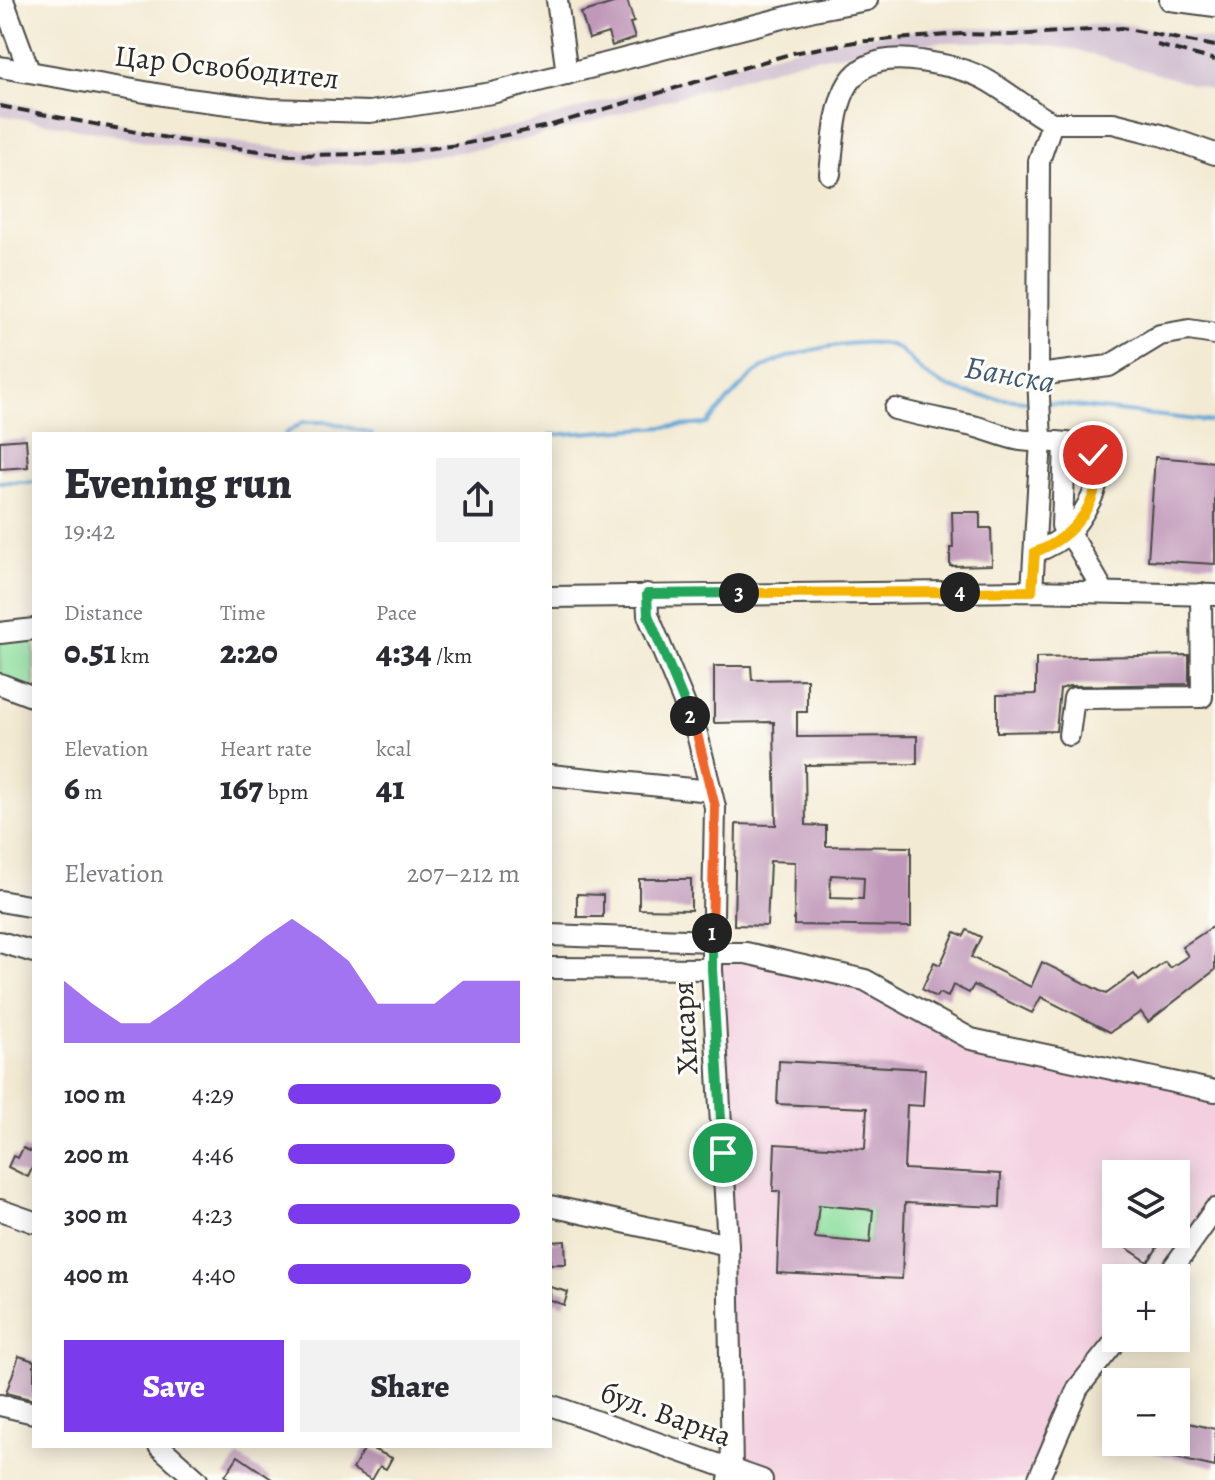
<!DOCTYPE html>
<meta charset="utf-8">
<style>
body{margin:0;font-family:Alegreya,serif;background:#f2f2f3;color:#2b2b33;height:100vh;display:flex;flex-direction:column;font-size:30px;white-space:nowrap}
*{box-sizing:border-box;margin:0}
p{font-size:26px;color:#7c7c81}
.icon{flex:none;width:44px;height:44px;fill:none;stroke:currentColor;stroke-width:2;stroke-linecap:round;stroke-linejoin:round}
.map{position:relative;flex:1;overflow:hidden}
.sheet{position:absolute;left:32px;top:432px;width:520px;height:1016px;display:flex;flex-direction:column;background:#fff;border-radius:0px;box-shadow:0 4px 20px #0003}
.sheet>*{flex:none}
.fabs{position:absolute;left:1102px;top:1160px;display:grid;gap:16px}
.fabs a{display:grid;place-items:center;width:88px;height:88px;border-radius:0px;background:#fff;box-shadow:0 4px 20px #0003;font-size:40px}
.pin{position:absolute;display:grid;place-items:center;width:68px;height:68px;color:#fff;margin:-34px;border:4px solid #fff;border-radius:50%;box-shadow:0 2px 8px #0007}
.km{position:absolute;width:40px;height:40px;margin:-20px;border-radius:50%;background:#222;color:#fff;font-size:22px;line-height:40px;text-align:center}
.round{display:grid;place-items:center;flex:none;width:84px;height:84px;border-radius:0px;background:#f2f2f3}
.head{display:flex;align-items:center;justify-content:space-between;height:136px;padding:0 32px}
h1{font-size:44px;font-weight:800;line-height:60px}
.stats{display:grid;grid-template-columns:repeat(3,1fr);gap:12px;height:136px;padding:8px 32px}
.stats div{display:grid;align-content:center}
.stats b{font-size:34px;font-weight:800}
.stats small{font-size:22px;font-weight:400}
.stats p{font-size:22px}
.chart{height:224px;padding:16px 32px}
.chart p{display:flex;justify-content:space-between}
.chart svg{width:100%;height:144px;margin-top:8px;fill:#7c3aed;opacity:.7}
.action{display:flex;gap:16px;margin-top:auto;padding:16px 32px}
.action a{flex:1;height:92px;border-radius:0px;background:#7c3aed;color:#fff;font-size:32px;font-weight:800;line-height:92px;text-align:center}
.action a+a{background:#f2f2f3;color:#2b2b33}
ul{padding:0 32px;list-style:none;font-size:26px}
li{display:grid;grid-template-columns:128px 96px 1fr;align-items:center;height:60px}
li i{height:20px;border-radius:10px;background:#7c3aed}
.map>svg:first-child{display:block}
.built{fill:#f3cfe0;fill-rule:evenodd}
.industrial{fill:#cfbdcf}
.green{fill:#90e0a0;stroke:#5e8666;stroke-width:2}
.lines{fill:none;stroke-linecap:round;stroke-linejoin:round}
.stream{stroke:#5fa4d5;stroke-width:4}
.building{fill:#c098b9;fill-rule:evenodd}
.minor-casing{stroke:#494844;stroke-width:24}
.minor{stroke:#fff;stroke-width:20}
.rail{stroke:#2b2b2b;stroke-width:4;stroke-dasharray:12 6;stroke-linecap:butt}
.split-1-casing{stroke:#fff;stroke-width:16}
.split-2-casing{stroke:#fff;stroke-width:16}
.split-3-casing{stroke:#fff;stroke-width:16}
.split-4-casing{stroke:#fff;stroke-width:16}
.split-5-casing{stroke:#fff;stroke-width:16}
.split-1{stroke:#22a559;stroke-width:10}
.split-2{stroke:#f0652b;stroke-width:10}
.split-3{stroke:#22a559;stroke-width:10}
.split-4{stroke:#f5b400;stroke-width:10}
.split-5{stroke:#f5b400;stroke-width:10}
.labels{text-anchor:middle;stroke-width:6;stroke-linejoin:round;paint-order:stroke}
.street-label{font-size:30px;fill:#2b2b2b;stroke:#fdfcf7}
.water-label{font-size:32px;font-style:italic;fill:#405b6f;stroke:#fdfcf7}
</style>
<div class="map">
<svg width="1215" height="1480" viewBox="0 0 1215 1480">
<rect width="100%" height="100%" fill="#fdfcf7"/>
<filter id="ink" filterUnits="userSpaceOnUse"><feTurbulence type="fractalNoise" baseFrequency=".0125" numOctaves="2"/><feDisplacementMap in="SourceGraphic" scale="16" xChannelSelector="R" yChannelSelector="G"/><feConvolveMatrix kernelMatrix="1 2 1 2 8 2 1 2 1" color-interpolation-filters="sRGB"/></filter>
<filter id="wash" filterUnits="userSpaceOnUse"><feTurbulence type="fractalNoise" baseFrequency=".006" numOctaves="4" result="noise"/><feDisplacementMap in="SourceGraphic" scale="32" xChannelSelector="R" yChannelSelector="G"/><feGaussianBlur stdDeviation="1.8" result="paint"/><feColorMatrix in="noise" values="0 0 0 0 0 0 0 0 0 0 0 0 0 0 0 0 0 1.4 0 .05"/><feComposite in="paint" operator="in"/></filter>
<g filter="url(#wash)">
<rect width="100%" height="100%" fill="#f3ead3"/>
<!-- built -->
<path class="built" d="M712,953L816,968L971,1039L1215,1091V1209L1166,1278H1116V1338L1078,1388L1038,1480H762L732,1470ZM1116,1174H1176V1234H1116Z"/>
<!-- industrial -->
<path class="industrial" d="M1118,23L1215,40V91L1077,50L1022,42H940L875,49L804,60L560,131L484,149L363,164H311L242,158L0,115V101L204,138L291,150H355L447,142L551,117L713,69L826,41L935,28H1041Z"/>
<!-- green -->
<g class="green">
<path d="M34,629V697L0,684V633Z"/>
<path d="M874,1198L870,1243L815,1238L819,1205Z"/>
</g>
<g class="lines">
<!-- stream -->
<g class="stream">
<path d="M1047,403L1215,422"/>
<path d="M285,434L303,422H329L372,434"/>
<path d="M550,435L707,424C724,406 738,386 758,371C781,353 868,334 895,347C909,354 918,371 932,379C963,398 999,398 1034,402"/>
<path d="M0,482H34"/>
</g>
</g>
<g id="blocks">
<!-- building -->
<g class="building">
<path d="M623,0H627L634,22L630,23L635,38L612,46L608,33L589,39L581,13Z"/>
<path d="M26,439L28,467L0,469V441Z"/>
<path d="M1155,457L1215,462V564L1148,560Z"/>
<path d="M952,512H980V528H991L992,565L950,566V548H953Z"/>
<path d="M1189,655V684L1069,686L1060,689L1056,731L997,732V695L1036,694V658Z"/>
<path d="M714,666H751L752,680L807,679V712H797V737L917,736V764L805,765L806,825L826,826V846L911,847V927L794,925L795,862L770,861L767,926L734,925L736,824L776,825L774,722L714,723ZM831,875L864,877L863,899L830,898Z"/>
<path d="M639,879H691V910L639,909Z"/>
<path d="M577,894L603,895V917H577Z"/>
<path d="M1215,925V970L1148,1022L1141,1012L1110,1032L1041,997L1032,1013L974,985L969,993L953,985L948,997L939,993L936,997L922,989L934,962L940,965L955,932L964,936L967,930L981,937L971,957L1031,987L1042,962L1106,994L1134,974L1139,981L1165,962L1170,968L1188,956L1182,947Z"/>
<path d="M779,1061L925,1069L923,1106L907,1105L904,1169L1001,1174L1000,1207L905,1203L902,1279L777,1273L780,1191H773L775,1144L865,1149L867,1108L777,1104ZM819,1205L873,1210L870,1243L815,1238Z"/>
<path d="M23,1148L34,1153V1164L28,1177L8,1167L13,1156L18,1158Z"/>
<path d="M1128,1234H1162L1154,1246L1157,1248L1148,1262L1121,1244Z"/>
<path d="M565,1241L566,1264H550V1242Z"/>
<path d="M550,1287L568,1292L564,1305L550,1300Z"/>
<path d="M19,1356L34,1361V1400L6,1393Z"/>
<path d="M1176,1420L1215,1429V1467L1153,1453L1156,1442H1176Z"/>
<path d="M366,1446L392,1458L386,1469L380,1466L372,1480L353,1469Z"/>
<path d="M238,1456L273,1480H231L225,1476Z"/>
</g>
</g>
</g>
<g filter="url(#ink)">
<use href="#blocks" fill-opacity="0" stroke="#494844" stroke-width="2"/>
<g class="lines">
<defs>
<g id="minor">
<path d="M3,0L29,71"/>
<path d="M557,0L567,74"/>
<path d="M1170,0L1215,6"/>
<path d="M0,67L180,98L269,109L370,112L492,93L814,10L867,0"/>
<path d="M830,174C837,111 834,48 920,61C944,65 969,69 990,82C1012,95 1030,111 1052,123"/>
<path d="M1038,375L1109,366L1160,335L1189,330L1215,334"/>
<path d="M895,409C921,416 947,420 973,426C989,430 1004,437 1020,440C1038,443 1071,439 1087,449C1103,459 1098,485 1091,499C1076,527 1066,541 1035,552"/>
<path d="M1065,444L1062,526L1077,545L1104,592"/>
<path d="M1032,591L1041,441L1038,375L1039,161L1052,123H1113L1161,135L1215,154"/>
<path d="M647,594L648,615L697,734L715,807L712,969L728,1245L732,1470L729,1480"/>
<path d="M550,597L1032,591L1215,595"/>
<path d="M0,633L34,629"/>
<path d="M0,684L34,697"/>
<path d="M1069,735L1074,698L1202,697L1201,594"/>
<path d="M550,775L711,791"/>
<path d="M0,901L34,907"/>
<path d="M550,935L712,941"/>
<path d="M0,942L34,952"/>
<path d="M712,953H746L865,980L971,1039L1215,1091"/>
<path d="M550,968L712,969"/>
<path d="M550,1206L728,1245"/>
<path d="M0,1210L34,1222"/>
<path d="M1166,1278L1215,1209"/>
<path d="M0,1405L34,1413"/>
<path d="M550,1405L762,1480"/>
<path d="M159,1446L197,1480"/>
<path d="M1038,1480L1078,1388L1118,1338"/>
</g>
</defs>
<!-- minor casing -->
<use href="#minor" class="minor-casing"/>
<!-- minor -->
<use href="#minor" class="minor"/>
<!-- rail -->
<g class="rail">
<path d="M1157,45L1215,60"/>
<path d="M0,106L178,140L289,155L381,154L459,145L548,126L793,53L855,42L961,34L1013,35L1122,28L1215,46"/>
</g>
</g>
</g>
<g class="lines" filter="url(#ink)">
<defs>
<path id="split-1" d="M712,933V969L723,1153"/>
<path id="split-2" d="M690,716L697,734L715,807L712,933"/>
<path id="split-3" d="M690,716L648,615L647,594L739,593"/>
<path id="split-4" d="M739,593L960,592"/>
<path id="split-5" d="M960,592L1032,591L1035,552C1073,539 1108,496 1093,455"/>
</defs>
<!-- split-1 casing -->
<use href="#split-1" class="split-1-casing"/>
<!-- split-2 casing -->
<use href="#split-2" class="split-2-casing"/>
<!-- split-3 casing -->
<use href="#split-3" class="split-3-casing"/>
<!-- split-4 casing -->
<use href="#split-4" class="split-4-casing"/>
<!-- split-5 casing -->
<use href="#split-5" class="split-5-casing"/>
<!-- split-1 -->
<use href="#split-1" class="split-1"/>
<!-- split-2 -->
<use href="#split-2" class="split-2"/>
<!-- split-3 -->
<use href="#split-3" class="split-3"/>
<!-- split-4 -->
<use href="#split-4" class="split-4"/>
<!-- split-5 -->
<use href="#split-5" class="split-5"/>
</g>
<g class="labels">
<!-- street labels -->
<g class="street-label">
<text transform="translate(227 67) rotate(6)" y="10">Цар Освободител</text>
<text transform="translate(685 1028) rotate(-93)" y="10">Хисаря</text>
<text transform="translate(666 1414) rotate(20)" y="10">бул. Варна</text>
</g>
<!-- water labels -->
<g class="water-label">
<text transform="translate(1010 374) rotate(10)" y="11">Банска</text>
</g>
</g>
</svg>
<div class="fabs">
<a><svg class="icon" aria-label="layers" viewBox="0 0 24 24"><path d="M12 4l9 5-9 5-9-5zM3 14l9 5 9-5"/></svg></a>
<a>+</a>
<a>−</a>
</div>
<div class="pin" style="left:723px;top:1153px;background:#1e9e55"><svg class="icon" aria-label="arrive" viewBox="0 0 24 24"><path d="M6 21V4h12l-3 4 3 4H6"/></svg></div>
<div class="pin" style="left:1093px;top:455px;background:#d93025"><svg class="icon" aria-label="check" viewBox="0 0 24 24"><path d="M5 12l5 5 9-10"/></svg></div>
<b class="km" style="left:712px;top:933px">1</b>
<b class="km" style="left:690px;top:716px">2</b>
<b class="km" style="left:739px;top:593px">3</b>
<b class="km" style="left:960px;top:592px">4</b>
<section class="sheet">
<div class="head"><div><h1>Evening run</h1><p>19:42</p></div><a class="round"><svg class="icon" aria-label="share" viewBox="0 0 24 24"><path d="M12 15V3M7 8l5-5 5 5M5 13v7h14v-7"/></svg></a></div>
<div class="stats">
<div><p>Distance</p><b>0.51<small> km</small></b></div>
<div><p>Time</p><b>2:20</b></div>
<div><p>Pace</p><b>4:34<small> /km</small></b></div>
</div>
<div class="stats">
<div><p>Elevation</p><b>6<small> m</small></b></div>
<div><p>Heart rate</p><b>167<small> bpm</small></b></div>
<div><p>kcal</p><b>41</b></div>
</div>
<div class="chart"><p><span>Elevation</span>207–212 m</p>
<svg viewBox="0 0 160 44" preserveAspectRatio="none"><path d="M0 44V25L10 32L20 38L30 38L40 32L50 25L60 19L70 12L80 6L90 12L100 19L110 32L120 32L130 32L140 25L150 25L160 25V44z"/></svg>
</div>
<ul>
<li><b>100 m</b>4:29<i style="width:92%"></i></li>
<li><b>200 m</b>4:46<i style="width:72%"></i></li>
<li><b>300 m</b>4:23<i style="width:100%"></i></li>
<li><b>400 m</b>4:40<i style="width:79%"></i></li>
</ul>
<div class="action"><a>Save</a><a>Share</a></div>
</section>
</div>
